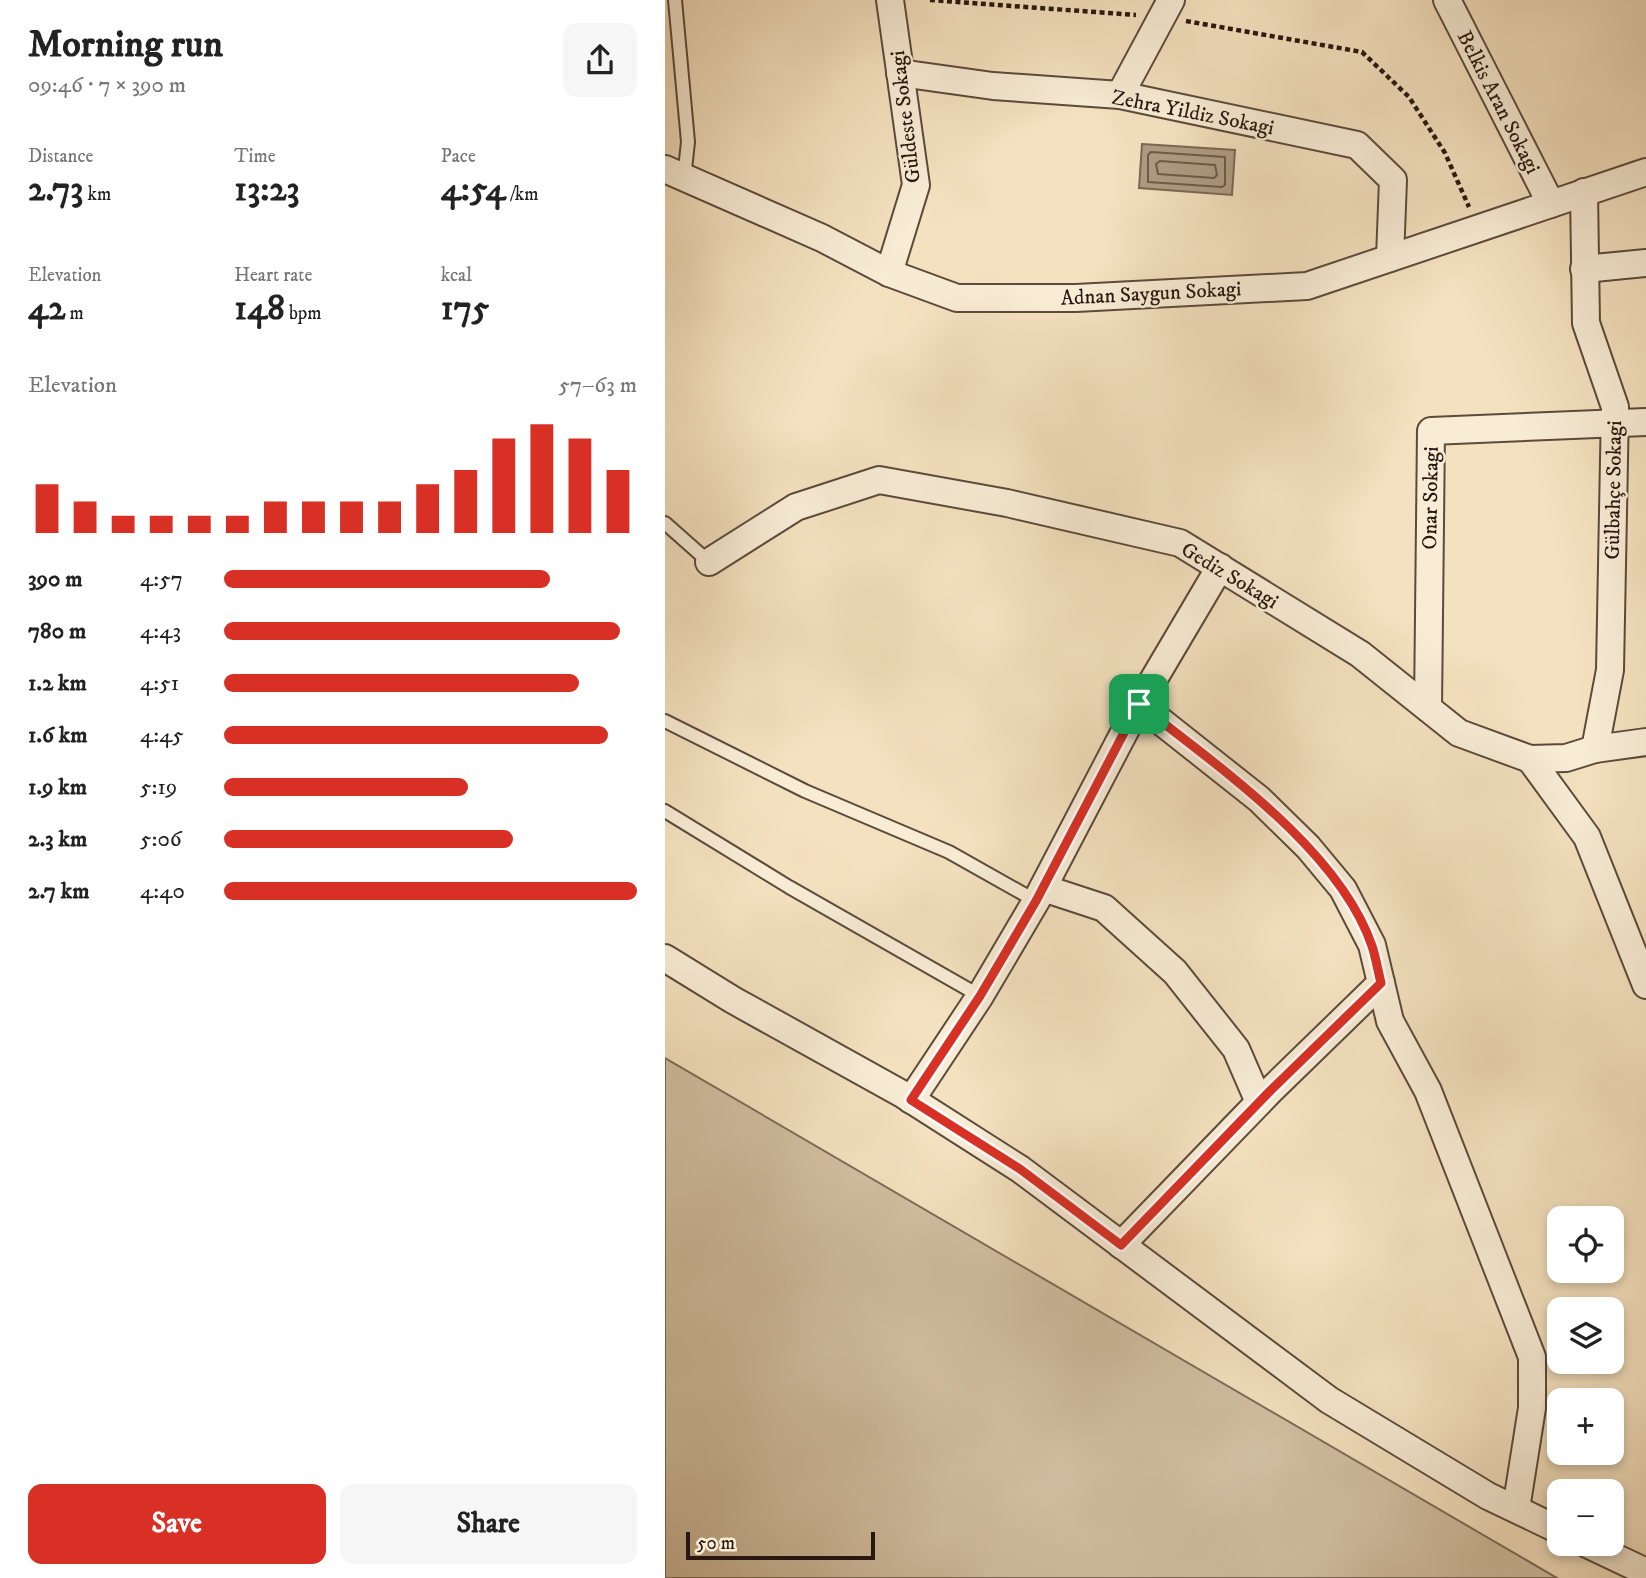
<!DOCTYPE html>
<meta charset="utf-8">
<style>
body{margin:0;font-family:"IM FELL DW Pica",serif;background:#f6f6f6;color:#222;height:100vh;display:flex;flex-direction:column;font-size:26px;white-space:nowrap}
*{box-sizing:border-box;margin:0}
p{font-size:23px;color:#767676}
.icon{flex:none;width:38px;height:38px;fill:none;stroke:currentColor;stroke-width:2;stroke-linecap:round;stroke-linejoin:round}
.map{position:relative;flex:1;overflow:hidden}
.panel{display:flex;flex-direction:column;background:#fff;width:665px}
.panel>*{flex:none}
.buttons{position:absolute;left:882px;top:1206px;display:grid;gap:14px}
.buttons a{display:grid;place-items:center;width:77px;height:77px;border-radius:14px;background:#fff;box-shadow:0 4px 10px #0003;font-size:35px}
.scale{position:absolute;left:21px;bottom:18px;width:189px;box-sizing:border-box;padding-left:7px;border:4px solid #291711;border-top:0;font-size:19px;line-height:24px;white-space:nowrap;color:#291711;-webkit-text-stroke:5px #f8ecd5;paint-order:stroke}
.pin{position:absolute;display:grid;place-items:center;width:60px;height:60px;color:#fff;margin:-30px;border-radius:14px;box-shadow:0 4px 10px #0006}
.round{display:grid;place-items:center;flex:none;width:74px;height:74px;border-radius:14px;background:#f6f6f6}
.summary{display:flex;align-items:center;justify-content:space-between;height:119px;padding:0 28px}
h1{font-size:38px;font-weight:800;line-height:52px}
.metrics{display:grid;grid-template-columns:repeat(3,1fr);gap:10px;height:119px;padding:7px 28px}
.metrics div{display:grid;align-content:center}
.metrics b{font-size:35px;font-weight:800}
.metrics small{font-size:19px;font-weight:400}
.metrics p{font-size:19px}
.chart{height:196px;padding:14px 28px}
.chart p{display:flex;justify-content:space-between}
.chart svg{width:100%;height:126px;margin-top:7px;stroke:#d93025;stroke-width:6}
.primary-button{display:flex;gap:14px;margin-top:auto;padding:14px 28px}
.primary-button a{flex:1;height:80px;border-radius:14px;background:#d93025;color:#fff;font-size:28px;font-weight:800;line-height:80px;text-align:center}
.primary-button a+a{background:#f6f6f6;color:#222}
ul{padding:0 28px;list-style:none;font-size:23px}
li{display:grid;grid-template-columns:112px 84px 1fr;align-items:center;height:52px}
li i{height:18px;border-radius:9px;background:#d93025}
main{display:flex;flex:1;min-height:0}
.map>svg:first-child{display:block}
.green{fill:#d1bfa1;stroke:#7d6b59;stroke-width:2}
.water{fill:#af9c84;stroke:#796756;stroke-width:2}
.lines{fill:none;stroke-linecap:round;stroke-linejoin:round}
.shore{stroke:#6c5a4a;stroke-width:2}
.service-casing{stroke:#5c4a3c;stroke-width:16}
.minor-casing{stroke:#5c4a3c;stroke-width:30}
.path{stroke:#291711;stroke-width:4.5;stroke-dasharray:5 3.5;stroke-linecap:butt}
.service{stroke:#f8ecd5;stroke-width:12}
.minor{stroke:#f8ecd5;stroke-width:26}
.route-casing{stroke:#fff;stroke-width:14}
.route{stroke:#d93025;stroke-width:9}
.labels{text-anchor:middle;stroke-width:5;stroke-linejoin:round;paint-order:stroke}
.street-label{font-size:21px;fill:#291711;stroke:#f8ecd5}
</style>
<main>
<section class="panel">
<div class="summary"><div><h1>Morning run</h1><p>09:46 · 7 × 390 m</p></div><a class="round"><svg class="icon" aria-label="share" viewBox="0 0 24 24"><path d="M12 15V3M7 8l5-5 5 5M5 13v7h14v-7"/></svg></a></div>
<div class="metrics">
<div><p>Distance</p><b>2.73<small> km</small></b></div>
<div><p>Time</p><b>13:23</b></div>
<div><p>Pace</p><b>4:54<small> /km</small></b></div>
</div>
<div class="metrics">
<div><p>Elevation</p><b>42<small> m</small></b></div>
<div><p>Heart rate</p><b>148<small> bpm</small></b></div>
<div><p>kcal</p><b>175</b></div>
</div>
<div class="chart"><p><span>Elevation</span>57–63 m</p>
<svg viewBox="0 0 160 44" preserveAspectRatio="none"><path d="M5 44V27M15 44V33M25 44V38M35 44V38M45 44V38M55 44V38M65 44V33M75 44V33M85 44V33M95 44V33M105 44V27M115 44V22M125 44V11M135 44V6M145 44V11M155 44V22"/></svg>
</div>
<ul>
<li><b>390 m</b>4:57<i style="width:79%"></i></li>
<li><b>780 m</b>4:43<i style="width:96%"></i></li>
<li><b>1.2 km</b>4:51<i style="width:86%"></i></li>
<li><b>1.6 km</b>4:45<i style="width:93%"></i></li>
<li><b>1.9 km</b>5:19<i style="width:59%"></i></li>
<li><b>2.3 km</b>5:06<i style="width:70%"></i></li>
<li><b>2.7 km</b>4:40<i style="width:100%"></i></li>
</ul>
<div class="primary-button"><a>Save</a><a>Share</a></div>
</section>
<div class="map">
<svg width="981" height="1578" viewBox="0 0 981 1578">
<rect width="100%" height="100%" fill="#f4e1bf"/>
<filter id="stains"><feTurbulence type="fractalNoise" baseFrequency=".00286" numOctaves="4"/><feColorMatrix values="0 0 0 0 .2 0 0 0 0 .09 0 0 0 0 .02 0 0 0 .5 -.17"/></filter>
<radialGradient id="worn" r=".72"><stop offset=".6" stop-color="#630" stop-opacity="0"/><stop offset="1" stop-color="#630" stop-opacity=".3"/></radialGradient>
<!-- green -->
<path class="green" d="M0,1058L892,1578H0Z"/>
<!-- water -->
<path class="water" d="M477,144L570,150L567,195L474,188Z"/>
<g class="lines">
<!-- shore -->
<g class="shore">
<path d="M486,152L560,157V185L557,187L483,182V155Z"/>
<path d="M495,161L550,165L552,175L549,178L493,174L491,164Z"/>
</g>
<defs>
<g id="service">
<path d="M10,0L23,142L19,178"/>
<path d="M0,523L44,562"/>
<path d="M0,721L140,791L284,852L371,901"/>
<path d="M0,811L124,887L315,996"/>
</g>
<g id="minor">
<path d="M782,0L886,204"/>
<path d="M235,73L328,86L455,95L692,145L728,180L725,258"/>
<path d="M455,95L506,0"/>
<path d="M0,169L157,238L224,273L292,298H411L642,286L981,172"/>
<path d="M919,192L921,323L950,407L945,670L930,749"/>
<path d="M919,269L981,263"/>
<path d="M224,273L251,185L225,0"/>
<path d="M44,562L131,507L214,480L342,503L515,543L695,654L794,733L865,759L901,758L930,749L981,742"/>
<path d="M474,704L594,799L643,847L678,889L707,945L725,1021L763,1091L867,1357V1408L851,1509"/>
<path d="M763,708L766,431L981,422"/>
<path d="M865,759L922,837L981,985"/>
<path d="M378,888L439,908L510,972L571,1049L594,1102"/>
<path d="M0,958L68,1000L239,1095L355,1169L664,1400L823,1496L894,1530"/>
<path d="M246,1100L315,996L371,901L474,704L555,567"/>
<path d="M456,1245L605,1091L716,983"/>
<path d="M922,1544L981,1572"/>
</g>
</defs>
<!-- service casing -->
<use href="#service" class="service-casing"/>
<!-- minor casing -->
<use href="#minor" class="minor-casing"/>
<!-- path -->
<g class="path">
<path d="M265,0L471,15"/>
<path d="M521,21L697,52L744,97L780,153L804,207"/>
</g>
<!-- service -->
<use href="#service" class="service"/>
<!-- minor -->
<use href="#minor" class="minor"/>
</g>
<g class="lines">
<defs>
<path id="route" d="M474,704C552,766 674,849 707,946C711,958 713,971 716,983L605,1091L456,1245L355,1169L246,1100L315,996L371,901Z"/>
</defs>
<!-- route casing -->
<use href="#route" class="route-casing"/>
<!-- route -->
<use href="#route" class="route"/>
</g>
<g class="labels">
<!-- street labels -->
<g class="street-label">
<text transform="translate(834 102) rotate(63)" y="7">Belkis Aran Sokagi</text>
<text transform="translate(528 112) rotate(11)" y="7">Zehra Yildiz Sokagi</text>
<text transform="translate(240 117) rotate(-97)" y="7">Güldeste Sokagi</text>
<text transform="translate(486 293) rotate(-3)" y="7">Adnan Saygun Sokagi</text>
<text transform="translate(948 490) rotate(-89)" y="7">Gülbahçe Sokagi</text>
<text transform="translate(765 498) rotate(-89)" y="7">Onar Sokagi</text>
<text transform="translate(565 575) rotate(31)" y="7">Gediz Sokagi</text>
</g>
</g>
<rect width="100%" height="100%" filter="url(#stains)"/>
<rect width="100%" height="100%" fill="url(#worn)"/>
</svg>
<div class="buttons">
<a><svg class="icon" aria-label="locate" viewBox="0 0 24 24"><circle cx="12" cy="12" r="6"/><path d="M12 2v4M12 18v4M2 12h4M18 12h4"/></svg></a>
<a><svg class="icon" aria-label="layers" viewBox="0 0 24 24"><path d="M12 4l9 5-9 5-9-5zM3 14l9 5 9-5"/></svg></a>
<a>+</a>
<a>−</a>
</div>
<div class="scale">50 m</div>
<div class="pin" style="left:474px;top:704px;background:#1e9e55"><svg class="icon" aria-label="arrive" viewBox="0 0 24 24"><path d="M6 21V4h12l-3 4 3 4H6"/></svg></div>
</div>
</main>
